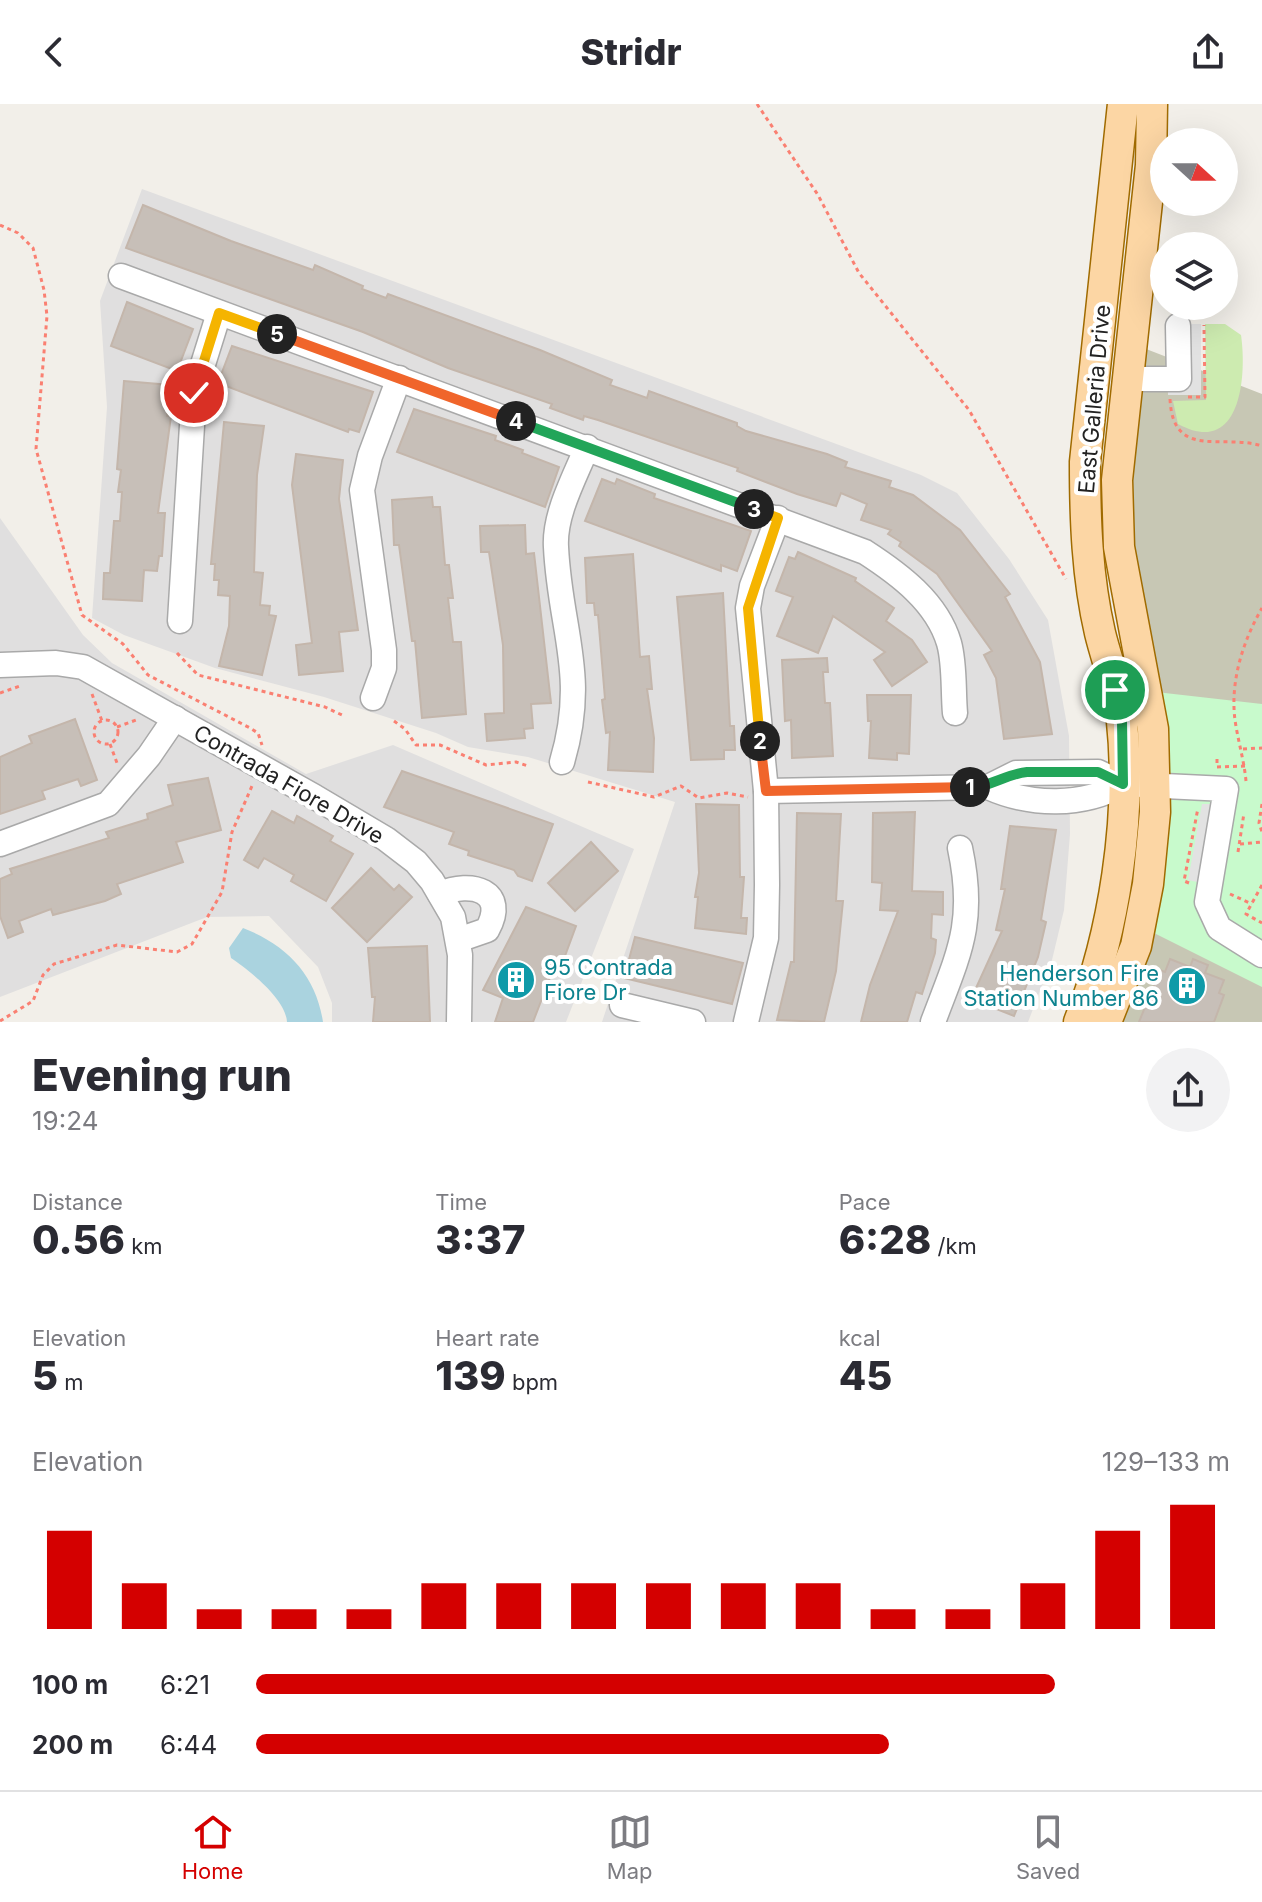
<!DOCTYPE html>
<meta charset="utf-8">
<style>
body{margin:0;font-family:Inter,sans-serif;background:#f2f2f3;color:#2b2b33;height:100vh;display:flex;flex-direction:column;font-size:30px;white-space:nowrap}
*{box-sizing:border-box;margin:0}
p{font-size:26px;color:#7c7c81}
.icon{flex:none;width:44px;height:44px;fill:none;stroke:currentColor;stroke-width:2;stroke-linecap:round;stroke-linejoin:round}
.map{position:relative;height:918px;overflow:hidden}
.sheet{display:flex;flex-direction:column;background:#fff;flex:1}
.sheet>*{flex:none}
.needle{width:52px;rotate:111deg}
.tools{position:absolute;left:1150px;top:24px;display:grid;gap:16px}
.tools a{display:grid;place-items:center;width:88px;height:88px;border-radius:50%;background:#fff;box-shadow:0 8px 32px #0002;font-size:40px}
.pin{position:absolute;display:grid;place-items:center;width:68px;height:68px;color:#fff;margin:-34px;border:4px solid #fff;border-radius:50%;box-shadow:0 2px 8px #0007}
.km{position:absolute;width:40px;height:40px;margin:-20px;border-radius:50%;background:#222;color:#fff;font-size:22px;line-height:40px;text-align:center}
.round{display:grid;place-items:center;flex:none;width:84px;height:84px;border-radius:42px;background:#f2f2f3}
.overview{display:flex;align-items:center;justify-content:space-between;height:136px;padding:0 32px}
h1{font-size:44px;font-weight:800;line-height:60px}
.figures{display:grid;grid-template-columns:repeat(3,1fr);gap:12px;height:136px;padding:8px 32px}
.figures div{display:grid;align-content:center}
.figures b{font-size:40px;font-weight:800}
.figures small{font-size:22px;font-weight:400}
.figures p{font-size:22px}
.chart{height:224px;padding:16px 32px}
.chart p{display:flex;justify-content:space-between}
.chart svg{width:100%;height:144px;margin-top:8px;stroke:#d40000;stroke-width:6}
ul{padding:0 32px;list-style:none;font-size:26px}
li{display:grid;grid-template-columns:128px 96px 1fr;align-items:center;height:60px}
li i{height:20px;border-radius:10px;background:#d40000}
header{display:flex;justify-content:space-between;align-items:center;height:104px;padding:0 32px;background:#fff;font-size:36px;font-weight:800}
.tab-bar{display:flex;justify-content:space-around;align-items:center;height:112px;border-top:2px solid #e1e1e2;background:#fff;font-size:22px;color:#7c7c81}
.tab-bar a{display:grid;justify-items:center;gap:4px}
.tab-bar .current{color:#d40000}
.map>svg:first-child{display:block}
.residential{fill:#e0dfdf}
.construction{fill:#c7c7b4}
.grass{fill:#cdebb0}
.park{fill:#c8facc}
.parking{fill:#e2e2e2}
.water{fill:#aad3df}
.building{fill:#c7bfb8;stroke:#c4b6ab;stroke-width:2}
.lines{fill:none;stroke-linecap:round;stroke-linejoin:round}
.minor-casing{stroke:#a9a9a9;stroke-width:27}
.major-casing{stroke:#a06b00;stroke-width:33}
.path{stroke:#fa8072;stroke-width:3;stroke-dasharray:4 4;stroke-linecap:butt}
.minor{stroke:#fff;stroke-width:24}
.major{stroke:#fcd6a4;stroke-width:30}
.split-1-casing{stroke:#fff;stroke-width:16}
.split-2-casing{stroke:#fff;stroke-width:16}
.split-3-casing{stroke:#fff;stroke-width:16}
.split-4-casing{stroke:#fff;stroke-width:16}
.split-5-casing{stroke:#fff;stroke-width:16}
.split-6-casing{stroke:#fff;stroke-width:16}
.split-1{stroke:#22a559;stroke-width:10}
.split-2{stroke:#f0652b;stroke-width:10}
.split-3{stroke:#f5b400;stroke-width:10}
.split-4{stroke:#22a559;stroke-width:10}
.split-5{stroke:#f0652b;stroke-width:10}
.split-6{stroke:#f5b400;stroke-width:10}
.labels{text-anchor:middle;stroke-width:8;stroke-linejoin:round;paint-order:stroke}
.street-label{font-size:22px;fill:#222;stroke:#fff}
.culture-label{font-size:22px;fill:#0d838f;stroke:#fff;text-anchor:start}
</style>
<header><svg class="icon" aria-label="back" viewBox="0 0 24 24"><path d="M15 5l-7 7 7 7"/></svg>Stridr<svg class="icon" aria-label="share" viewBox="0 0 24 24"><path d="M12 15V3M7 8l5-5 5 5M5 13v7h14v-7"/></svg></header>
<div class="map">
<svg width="1262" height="918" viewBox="0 0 1262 918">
<rect width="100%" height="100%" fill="#f2efe9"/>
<!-- residential -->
<g class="residential">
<path d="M142,85L921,371L957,389L1009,455L1048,516L1069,632L1070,730L1064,806L1052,856L1028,918H602L675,698L528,653L468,643L436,629L324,593L215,564L124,531L92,514L107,303L100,197Z"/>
<path d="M0,414L83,531L112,559L306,670L393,641L634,745L566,918H332V899L318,863L269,812L207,813L0,893Z"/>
</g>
<!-- construction -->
<path class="construction" d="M1141,243L1262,290V918H1111L1173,711L1125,400Z"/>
<!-- grass -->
<path class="grass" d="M1205,220H1225L1241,231C1247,272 1241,354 1178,320L1173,297L1206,296Z"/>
<!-- park -->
<path class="park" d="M1156,588L1262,600V883L1154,829L1166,667Z"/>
<!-- parking -->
<g class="parking">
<rect x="1168" y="220" width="33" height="71"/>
<path d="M1202,700H1216L1202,779L1188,776Z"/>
</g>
<!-- water -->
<path class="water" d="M243,824C287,841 316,871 323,918H287C286,895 249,866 231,854L229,844Z"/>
<!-- building -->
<g class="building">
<path d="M143,101L231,137L313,166L315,161L363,182L362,185L386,194L388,190L540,246L612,276L610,281L647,294L649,287L737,319V322L746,327L827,350L847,358L845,363L891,377L889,383L913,391L960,426L1010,490L1005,493L1040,558L1052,630L1004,635L996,574L984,551L992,547L937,470L899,442L901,438L888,430L891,426L861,416L867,400L841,389L836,402L797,390L737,367L738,364L598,316L584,312L583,316L550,304L552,300L448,264L363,228L126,144Z"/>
<path d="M127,198L193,225L177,267L111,242Z"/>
<path d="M232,242L373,288L359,328L349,325L348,328L218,279Z"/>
<path d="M124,277L170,281L167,312H171L158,409H165L162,452H159L157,467L144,466L142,497L103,495L104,469H110L114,417H120L122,388H118L121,366L117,365Z"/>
<path d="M414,305L496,332L495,336L523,346L522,349L559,363L545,403L397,348Z"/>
<path d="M224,318L264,322L257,371L254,468L263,469L260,501L270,502L269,511L276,512L262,571L219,562L229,522L230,492L218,491L219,476H214L215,460H211Z"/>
<path d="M296,350L343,356L339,395L358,526L339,528L343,567L299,571L296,541L312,539L292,381Z"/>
<path d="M602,375L615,380L617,375L655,390L654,394L751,427L737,467L721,461V467L585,417Z"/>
<path d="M432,393L433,403H440L445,461H449L453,494H448L453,538H461L466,610L422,614L415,537H412L399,441H394L392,396Z"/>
<path d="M525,421L526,450L534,449L551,599L531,600L533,624L524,625L525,634L487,637L485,610L504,609L503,541L489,448H481L480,422Z"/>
<path d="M798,448L856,474L855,477L894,504L886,517L912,536L927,558L892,582L874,556L885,548L833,512L818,549L777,532L793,493L776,487L789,453L795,455Z"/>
<path d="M633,450L640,553L649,552L652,585H647L654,634L653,668L608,666L610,628L606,629L602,596L605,595L598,511H595L594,499H587L585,454Z"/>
<path d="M723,489L730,622H734L735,646H724V655L691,656L677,493Z"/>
<path d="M827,554L828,568H823L825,599H830L833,652L792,654L791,616L785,617L782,556Z"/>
<path d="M867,591H911L909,650L897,649V656L869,654L871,617H868Z"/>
<path d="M75,615L97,676L81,682L78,675L42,687L45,695L0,710V653L32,639L29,632Z"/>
<path d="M402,667L553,720L532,777L518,772L514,766L468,751L469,747L449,740L454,728L384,703Z"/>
<path d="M208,674L221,726L176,738L183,758L117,780L121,790L105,797L53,811L51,805L19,817L23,828L8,834L0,812V775L12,770L10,765L109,734L106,728L148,715L147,710L173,701L168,681Z"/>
<path d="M696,700L739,701L740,773H744L741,814H747L746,830L695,824L698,793H695L699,769Z"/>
<path d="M272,707L294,719L297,712L333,732L330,737L353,750L326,797L291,777L294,771L264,754L258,764L244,756Z"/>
<path d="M915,708L912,787L943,788V811L932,810L931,834L936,836L935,849L922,890L916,888L907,918H861L870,881L898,807L880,806L882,779L872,778L873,709Z"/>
<path d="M797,709L841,710L836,797H843L836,867L824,918L777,916L791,858H794Z"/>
<path d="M1010,722L1056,726L1041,816L1046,818L1038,853L1014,912L971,895L1002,827L996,826L1005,785H1001Z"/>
<path d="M591,738L618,767L575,807L548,779Z"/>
<path d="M371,764L394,786L399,781L412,793L367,838L332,804Z"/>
<path d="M526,803L576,822L562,860L556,858L533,918H495L503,894L483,886Z"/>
<path d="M635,833L743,859L732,900L624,874Z"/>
<path d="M427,842L430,918H373L375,893H372L368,844Z"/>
<path d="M1170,855L1190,863L1193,855L1208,861L1205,869L1224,876L1219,889L1224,891L1214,918H1139L1160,866L1165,868Z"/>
</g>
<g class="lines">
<defs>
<g id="minor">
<path d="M121,172L865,448C899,470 937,498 949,539C955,560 953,587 955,609"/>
<path d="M1127,275H1179L1178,222"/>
<path d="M180,517L194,289L219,209"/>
<path d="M0,561L56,559L83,563L315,693L386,735L416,758L432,777L453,813L460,851L459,918"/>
<path d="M373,594L384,564V546L362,386L370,352L399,274"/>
<path d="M562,658C588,570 560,527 556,443C554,410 575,373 587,343"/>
<path d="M988,683C1030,702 1083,703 1123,680"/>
<path d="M766,687L988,683L1016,669L1098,668L1123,680L1226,685L1207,798L1219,824L1262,851"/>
<path d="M0,740L108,700L149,652L175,614"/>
<path d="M440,790C471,776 509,787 487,826L458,836"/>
<path d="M622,901L693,918"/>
<path d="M746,918L766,834L767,781L766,687L748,504L752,482L778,414"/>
<path d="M933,918C959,849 976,819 960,744"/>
</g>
<g id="major">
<path d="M1079,918C1114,830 1132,713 1122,618C1119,587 1107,558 1100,529C1087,473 1085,415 1085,358L1123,0"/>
<path d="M1106,918L1136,842L1148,780L1155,708L1153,625L1119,443L1117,376L1151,61L1152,0"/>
</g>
</defs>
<!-- minor casing -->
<use href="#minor" class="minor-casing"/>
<!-- major casing -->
<use href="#major" class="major-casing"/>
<!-- path -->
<g class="path">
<path d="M757,0L818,91L859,169L969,306L1066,475"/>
<path d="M0,121L18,129L33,144L44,186L47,212L36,345L82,511L123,540L148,571L250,624L258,629L262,641"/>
<path d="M1188,293H1205L1204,221"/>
<path d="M1170,295C1173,357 1223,329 1262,342"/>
<path d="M177,549L198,571L325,603L344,612"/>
<path d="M0,589L20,582"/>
<path d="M92,590L102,617"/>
<circle cx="106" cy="628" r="12"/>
<path d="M394,617L405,625L416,641H440L486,661L516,658L528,662"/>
<path d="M117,623L136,616"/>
<path d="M110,640L117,659"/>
<path d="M1243,645L1262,644"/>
<path d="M1217,655V663L1245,662"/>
<path d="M1246,677C1244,656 1238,637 1235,616C1230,577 1243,537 1262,504"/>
<path d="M588,678L654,693L681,682L699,694L727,689L748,693"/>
<path d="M1262,700L1259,719L1262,728"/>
<path d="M1240,740L1262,738"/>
<path d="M1238,748L1244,709"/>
<path d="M1189,779L1184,777L1198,704"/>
<path d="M1262,781L1246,810L1262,819"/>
<path d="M1230,790L1252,800"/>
<path d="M0,917L33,897L43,871L54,860L117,841L177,848L192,840L222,788L232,728L252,682"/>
</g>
<!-- minor -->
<use href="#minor" class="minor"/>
<!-- major -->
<use href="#major" class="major"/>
</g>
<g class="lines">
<defs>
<path id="split-1" d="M970,683C991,683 1006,670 1027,668H1098L1123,680L1122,617L1115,586"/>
<path id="split-2" d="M760,637L766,687L970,683"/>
<path id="split-3" d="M754,405L778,414L748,504L760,637"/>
<path id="split-4" d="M516,317L754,405"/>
<path id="split-5" d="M277,230L516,317"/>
<path id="split-6" d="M194,289L219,209L277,230"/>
</defs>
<!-- split-1 casing -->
<use href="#split-1" class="split-1-casing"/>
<!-- split-2 casing -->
<use href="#split-2" class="split-2-casing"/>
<!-- split-3 casing -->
<use href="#split-3" class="split-3-casing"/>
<!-- split-4 casing -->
<use href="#split-4" class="split-4-casing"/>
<!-- split-5 casing -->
<use href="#split-5" class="split-5-casing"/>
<!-- split-6 casing -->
<use href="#split-6" class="split-6-casing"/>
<!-- split-1 -->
<use href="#split-1" class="split-1"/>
<!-- split-2 -->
<use href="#split-2" class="split-2"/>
<!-- split-3 -->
<use href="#split-3" class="split-3"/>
<!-- split-4 -->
<use href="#split-4" class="split-4"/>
<!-- split-5 -->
<use href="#split-5" class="split-5"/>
<!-- split-6 -->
<use href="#split-6" class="split-6"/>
</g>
<!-- icons -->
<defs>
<symbol id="building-disc" viewBox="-11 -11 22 22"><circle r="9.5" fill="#0f9aa8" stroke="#fff"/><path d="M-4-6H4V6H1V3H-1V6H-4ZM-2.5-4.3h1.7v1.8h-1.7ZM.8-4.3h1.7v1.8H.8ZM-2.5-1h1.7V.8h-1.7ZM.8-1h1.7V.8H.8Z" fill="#fff"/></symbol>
</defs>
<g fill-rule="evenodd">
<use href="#building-disc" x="494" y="854" width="44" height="44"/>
<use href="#building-disc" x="1165" y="860" width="44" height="44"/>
</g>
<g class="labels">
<!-- street labels -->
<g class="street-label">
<text transform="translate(1094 295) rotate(-85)" y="8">East Galleria Drive</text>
<text transform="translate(289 680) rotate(30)" y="8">Contrada Fiore Drive</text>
</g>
<!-- culture labels -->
<g class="culture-label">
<text x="544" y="871">95 Contrada<tspan x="544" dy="25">Fiore Dr</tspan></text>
<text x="1159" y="877" text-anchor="end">Henderson Fire<tspan x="1159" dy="25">Station Number 86</tspan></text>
</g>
</g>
</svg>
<div class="tools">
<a><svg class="needle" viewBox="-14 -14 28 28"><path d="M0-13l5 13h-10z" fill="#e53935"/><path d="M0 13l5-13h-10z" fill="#7c7c81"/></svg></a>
<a><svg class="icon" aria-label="layers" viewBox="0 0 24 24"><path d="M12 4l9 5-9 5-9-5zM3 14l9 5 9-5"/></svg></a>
</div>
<div class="pin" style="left:1115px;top:586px;background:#1e9e55"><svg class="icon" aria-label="arrive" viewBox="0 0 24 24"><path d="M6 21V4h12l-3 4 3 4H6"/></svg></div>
<div class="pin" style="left:194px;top:289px;background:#d93025"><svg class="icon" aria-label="check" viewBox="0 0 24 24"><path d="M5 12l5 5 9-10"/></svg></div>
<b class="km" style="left:970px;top:683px">1</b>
<b class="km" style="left:760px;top:637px">2</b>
<b class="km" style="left:754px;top:405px">3</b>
<b class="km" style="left:516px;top:317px">4</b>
<b class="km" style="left:277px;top:230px">5</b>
</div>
<section class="sheet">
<div class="overview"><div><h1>Evening run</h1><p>19:24</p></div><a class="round"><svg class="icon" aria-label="share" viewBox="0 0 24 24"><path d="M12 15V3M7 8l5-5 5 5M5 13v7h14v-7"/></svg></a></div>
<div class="figures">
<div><p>Distance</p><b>0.56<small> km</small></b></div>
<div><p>Time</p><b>3:37</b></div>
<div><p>Pace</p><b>6:28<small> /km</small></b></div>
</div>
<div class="figures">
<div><p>Elevation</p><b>5<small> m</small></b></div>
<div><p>Heart rate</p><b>139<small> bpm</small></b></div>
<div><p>kcal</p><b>45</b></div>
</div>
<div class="chart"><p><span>Elevation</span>129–133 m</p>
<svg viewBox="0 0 160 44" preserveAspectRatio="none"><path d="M5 44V14M15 44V30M25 44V38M35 44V38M45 44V38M55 44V30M65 44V30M75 44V30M85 44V30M95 44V30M105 44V30M115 44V38M125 44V38M135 44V30M145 44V14M155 44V6"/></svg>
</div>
<ul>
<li><b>100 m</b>6:21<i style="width:82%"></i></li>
<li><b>200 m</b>6:44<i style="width:65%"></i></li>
</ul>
</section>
<nav class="tab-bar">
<a class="current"><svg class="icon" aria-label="home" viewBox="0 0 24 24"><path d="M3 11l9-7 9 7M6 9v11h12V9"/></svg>Home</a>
<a><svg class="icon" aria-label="map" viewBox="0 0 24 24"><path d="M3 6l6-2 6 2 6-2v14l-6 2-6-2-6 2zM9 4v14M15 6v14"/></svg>Map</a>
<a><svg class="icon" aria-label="saved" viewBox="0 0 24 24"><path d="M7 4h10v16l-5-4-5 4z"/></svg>Saved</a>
</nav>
